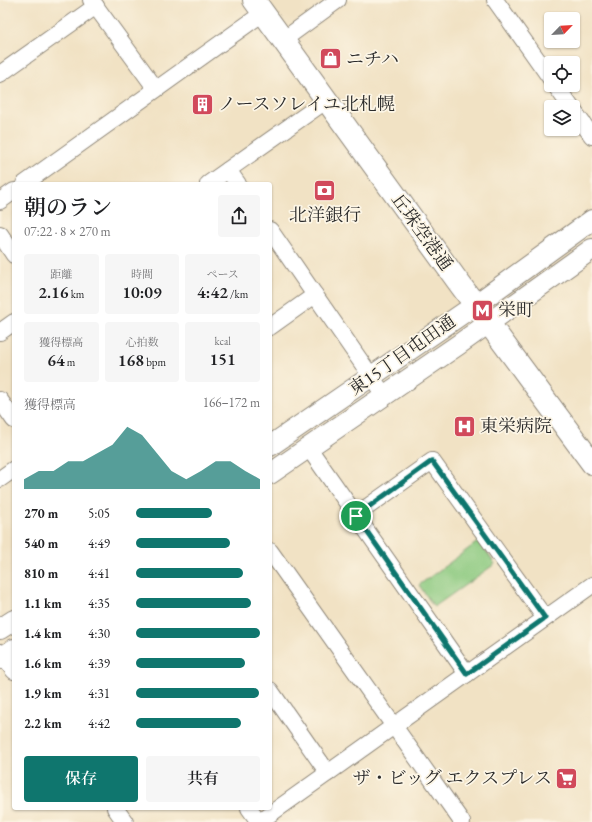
<!DOCTYPE html>
<html lang="ja">
<meta charset="utf-8">
<style>
body{margin:0;font-family:"EB Garamond","Noto Serif JP",serif;background:#f6f6f6;color:#202124;height:100vh;display:flex;flex-direction:column;font-size:15px;white-space:nowrap}
*{box-sizing:border-box;margin:0}
p{font-size:13px;color:#757577}
.icon{flex:none;width:22px;height:22px;fill:none;stroke:currentColor;stroke-width:2;stroke-linecap:round;stroke-linejoin:round}
.map{position:relative;flex:1;overflow:hidden}
.side{position:absolute;left:12px;top:182px;width:260px;height:628px;display:flex;flex-direction:column;background:#fff;border-radius:4px;box-shadow:0 1px 3px #0004}
.side>*{flex:none}
.needle{width:26px;rotate:65deg}
.tools{position:absolute;left:544px;top:12px;display:grid;gap:8px}
.tools a{display:grid;place-items:center;width:36px;height:36px;border-radius:4px;background:#fff;box-shadow:0 1px 3px #0004;font-size:20px}
.pin{position:absolute;display:grid;place-items:center;width:34px;height:34px;color:#fff;margin:-17px;border:2px solid #fff;border-radius:50%;box-shadow:0 1px 4px #0007}
.round{display:grid;place-items:center;flex:none;width:42px;height:42px;border-radius:4px;background:#f6f6f6}
.summary{display:flex;align-items:center;justify-content:space-between;height:68px;padding:0 12px}
h1{font-size:22px;font-weight:600;line-height:30px}
.figures{display:grid;grid-template-columns:repeat(3,1fr);gap:6px;height:68px;padding:4px 12px}
.figures div{display:grid;align-content:center;border-radius:4px;background:#f6f6f6;text-align:center}
.figures b{font-size:17px;font-weight:600}
.figures small{font-size:11px;font-weight:400}
.figures p{font-size:11px}
.chart{height:112px;padding:8px 12px}
.chart p{display:flex;justify-content:space-between}
.chart svg{width:100%;height:72px;margin-top:4px;fill:#0f766e;opacity:.7}
.cta{display:flex;gap:8px;margin-top:auto;padding:8px 12px}
.cta a{flex:1;height:46px;border-radius:4px;background:#0f766e;color:#fff;font-size:16px;font-weight:600;line-height:46px;text-align:center}
.cta a+a{background:#f6f6f6;color:#202124}
ul{padding:0 12px;list-style:none;font-size:13px}
li{display:grid;grid-template-columns:64px 48px 1fr;align-items:center;height:30px}
li i{height:10px;border-radius:5px;background:#0f766e}
.map>svg:first-child{display:block}
.green{fill:#8bc97f;stroke:#5b7a55}
.lines{fill:none;stroke-linecap:round;stroke-linejoin:round}
.minor-casing{stroke:#8e8678;stroke-width:18}
.tertiary-casing{stroke:#8e8678;stroke-width:22}
.secondary-casing{stroke:#8e8678;stroke-width:24}
.minor{stroke:#fff;stroke-width:16}
.tertiary{stroke:#fff;stroke-width:20}
.secondary{stroke:#fff;stroke-width:22}
.route-casing{stroke:#fff;stroke-width:8}
.route{stroke:#0f766e;stroke-width:5}
.labels{text-anchor:middle;stroke-width:3.5;stroke-linejoin:round;paint-order:stroke}
.poi-label{font-size:18px;fill:#2b2b2b;stroke:#fcf5e5;text-anchor:start}
.street-label{font-size:18px;fill:#2b2b2b;stroke:#fcf5e5}
</style>
<div class="map">
<svg width="592" height="822" viewBox="0 0 592 822">
<rect width="100%" height="100%" fill="#fcf5e5"/>
<filter id="ink" filterUnits="userSpaceOnUse"><feTurbulence type="fractalNoise" baseFrequency=".025" numOctaves="2"/><feDisplacementMap in="SourceGraphic" scale="8" xChannelSelector="R" yChannelSelector="G"/><feConvolveMatrix kernelMatrix="1 2 1 2 8 2 1 2 1" color-interpolation-filters="sRGB"/></filter>
<filter id="wash" filterUnits="userSpaceOnUse"><feTurbulence type="fractalNoise" baseFrequency=".012" numOctaves="4" result="noise"/><feDisplacementMap in="SourceGraphic" scale="16" xChannelSelector="R" yChannelSelector="G"/><feGaussianBlur stdDeviation="0.9" result="paint"/><feColorMatrix in="noise" values="0 0 0 0 0 0 0 0 0 0 0 0 0 0 0 0 0 1.4 0 .05"/><feComposite in="paint" operator="in"/></filter>
<g filter="url(#wash)">
<rect width="100%" height="100%" fill="#f1e2c4"/>
<!-- green -->
<path class="green" d="M479,541L495,564L434,607L419,585Z"/>
</g>
<g filter="url(#ink)">
<g class="lines">
<defs>
<g id="minor">
<path d="M91,0L156,89"/>
<path d="M495,0L551,79"/>
<path d="M283,40L338,0"/>
<path d="M0,74L96,6"/>
<path d="M555,85L571,107"/>
<path d="M573,110L592,136"/>
<path d="M228,170L238,184"/>
<path d="M24,184L263,13"/>
<path d="M208,184L327,100"/>
<path d="M0,201L14,191"/>
<path d="M270,230L384,395"/>
<path d="M0,234L14,255"/>
<path d="M270,327L315,295"/>
<path d="M0,332L14,322"/>
<path d="M0,400L14,420"/>
<path d="M308,447L467,674"/>
<path d="M0,479L14,469"/>
<path d="M356,515L432,461L545,618"/>
<path d="M270,551L462,822"/>
<path d="M0,652L14,671"/>
<path d="M270,690L328,773"/>
<path d="M115,808L125,822"/>
<path d="M249,808L259,822"/>
<path d="M259,822L592,585"/>
</g>
<g id="tertiary">
<path d="M270,446L475,305L592,220"/>
<path d="M270,474L458,345L592,249"/>
<path d="M0,629L14,620"/>
<path d="M0,659L14,649"/>
</g>
<path id="secondary" d="M254,0L459,283L592,463"/>
</defs>
<!-- minor casing -->
<use href="#minor" class="minor-casing"/>
<!-- tertiary casing -->
<use href="#tertiary" class="tertiary-casing"/>
<!-- secondary casing -->
<use href="#secondary" class="secondary-casing"/>
<!-- minor -->
<use href="#minor" class="minor"/>
<!-- tertiary -->
<use href="#tertiary" class="tertiary"/>
<!-- secondary -->
<use href="#secondary" class="secondary"/>
</g>
</g>
<g class="lines" filter="url(#ink)">
<defs>
<path id="route" d="M432,461L545,618L467,674L356,516Z"/>
</defs>
<!-- route casing -->
<use href="#route" class="route-casing"/>
<!-- route -->
<use href="#route" class="route"/>
</g>
<!-- icons -->
<defs>
<symbol id="shop-square" viewBox="-11 -11 22 22"><rect x="-9" y="-9" width="18" height="18" rx="4" fill="#d1495b" stroke="#fcf5e5"/><path d="M-5-2.5h2.3a2.7 3.5 0 0 1 5.4 0H5L5.5 6h-11ZM-1.5-2.5h3a1.5 2.3 0 0 0-3 0Z" fill="#fff"/></symbol>
<symbol id="building-square" viewBox="-11 -11 22 22"><rect x="-9" y="-9" width="18" height="18" rx="4" fill="#d1495b" stroke="#fcf5e5"/><path d="M-4-6H4V6H1V3H-1V6H-4ZM-2.5-4.3h1.7v1.8h-1.7ZM.8-4.3h1.7v1.8H.8ZM-2.5-1h1.7V.8h-1.7ZM.8-1h1.7V.8H.8Z" fill="#fff"/></symbol>
<symbol id="bank-square" viewBox="-11 -11 22 22"><rect x="-9" y="-9" width="18" height="18" rx="4" fill="#d1495b" stroke="#fcf5e5"/><path d="M-6-4H6V4H-6ZM0-2.3a2.3 2.3 0 1 0 0 4.6a2.3 2.3 0 1 0 0-4.6Z" fill="#fff"/></symbol>
<symbol id="metro-square" viewBox="-11 -11 22 22"><rect x="-9" y="-9" width="18" height="18" rx="4" fill="#d1495b" stroke="#fcf5e5"/><path d="M-5.5 5V-5H-3L0 0L3-5H5.5V5H3V-.5L0 4L-3-.5V5Z" fill="#fff"/></symbol>
<symbol id="hospital-square" viewBox="-11 -11 22 22"><rect x="-9" y="-9" width="18" height="18" rx="4" fill="#d1495b" stroke="#fcf5e5"/><path d="M-5-5h3v3.5h4V-5h3V5h-3V1.5h-4V5h-3Z" fill="#fff"/></symbol>
<symbol id="supermarket-square" viewBox="-11 -11 22 22"><rect x="-9" y="-9" width="18" height="18" rx="4" fill="#d1495b" stroke="#fcf5e5"/><path d="M-6-5.5h2.5l.6 2H6L4.5 2H-2.5L-4.4-4H-6ZM-1.5 3.2a1.3 1.3 0 1 0 .1 0ZM3 3.2a1.3 1.3 0 1 0 .1 0Z" fill="#fff"/></symbol>
</defs>
<g fill-rule="evenodd">
<use href="#shop-square" x="318" y="46" width="25" height="25"/>
<use href="#building-square" x="190" y="92" width="25" height="25"/>
<use href="#bank-square" x="312" y="178" width="25" height="25"/>
<use href="#metro-square" x="470" y="298" width="25" height="25"/>
<use href="#hospital-square" x="452" y="414" width="25" height="25"/>
<use href="#supermarket-square" x="554" y="766" width="25" height="25"/>
</g>
<g class="labels">
<!-- poi labels -->
<g class="poi-label">
<text x="346" y="65">ニチハ</text>
<text x="218" y="110">ノースソレイユ北札幌</text>
<text x="325" y="221" text-anchor="middle">北洋銀行</text>
<text x="498" y="316">栄町</text>
<text x="480" y="432">東栄病院</text>
<text x="552" y="784" text-anchor="end">ザ・ビッグ エクスプレス</text>
</g>
<!-- street labels -->
<g class="street-label">
<text transform="translate(422 232) rotate(54)" y="6">丘珠空港通</text>
<text transform="translate(402 355) rotate(-35)" y="6">東15丁目屯田通</text>
</g>
</g>
</svg>
<div class="tools">
<a><svg class="needle" viewBox="-14 -14 28 28"><path d="M0-13l5 13h-10z" fill="#e53935"/><path d="M0 13l5-13h-10z" fill="#757577"/></svg></a>
<a><svg class="icon" aria-label="locate" viewBox="0 0 24 24"><circle cx="12" cy="12" r="6"/><path d="M12 2v4M12 18v4M2 12h4M18 12h4"/></svg></a>
<a><svg class="icon" aria-label="layers" viewBox="0 0 24 24"><path d="M12 4l9 5-9 5-9-5zM3 14l9 5 9-5"/></svg></a>
</div>
<div class="pin" style="left:356px;top:516px;background:#1e9e55"><svg class="icon" aria-label="arrive" viewBox="0 0 24 24"><path d="M6 21V4h12l-3 4 3 4H6"/></svg></div>
<section class="side">
<div class="summary"><div><h1>朝のラン</h1><p>07:22 · 8 × 270 m</p></div><a class="round"><svg class="icon" aria-label="share" viewBox="0 0 24 24"><path d="M12 15V3M7 8l5-5 5 5M5 13v7h14v-7"/></svg></a></div>
<div class="figures">
<div><p>距離</p><b>2.16<small> km</small></b></div>
<div><p>時間</p><b>10:09</b></div>
<div><p>ペース</p><b>4:42<small> /km</small></b></div>
</div>
<div class="figures">
<div><p>獲得標高</p><b>64<small> m</small></b></div>
<div><p>心拍数</p><b>168<small> bpm</small></b></div>
<div><p>kcal</p><b>151</b></div>
</div>
<div class="chart"><p><span>獲得標高</span>166–172 m</p>
<svg viewBox="0 0 160 44" preserveAspectRatio="none"><path d="M0 44V38L10 33L20 33L30 27L40 27L50 22L60 17L70 6L80 11L90 22L100 33L110 38L120 33L130 27L140 27L150 33L160 38V44z"/></svg>
</div>
<ul>
<li><b>270 m</b>5:05<i style="width:61%"></i></li>
<li><b>540 m</b>4:49<i style="width:76%"></i></li>
<li><b>810 m</b>4:41<i style="width:86%"></i></li>
<li><b>1.1 km</b>4:35<i style="width:93%"></i></li>
<li><b>1.4 km</b>4:30<i style="width:100%"></i></li>
<li><b>1.6 km</b>4:39<i style="width:88%"></i></li>
<li><b>1.9 km</b>4:31<i style="width:99%"></i></li>
<li><b>2.2 km</b>4:42<i style="width:85%"></i></li>
</ul>
<div class="cta"><a>保存</a><a>共有</a></div>
</section>
</div>
